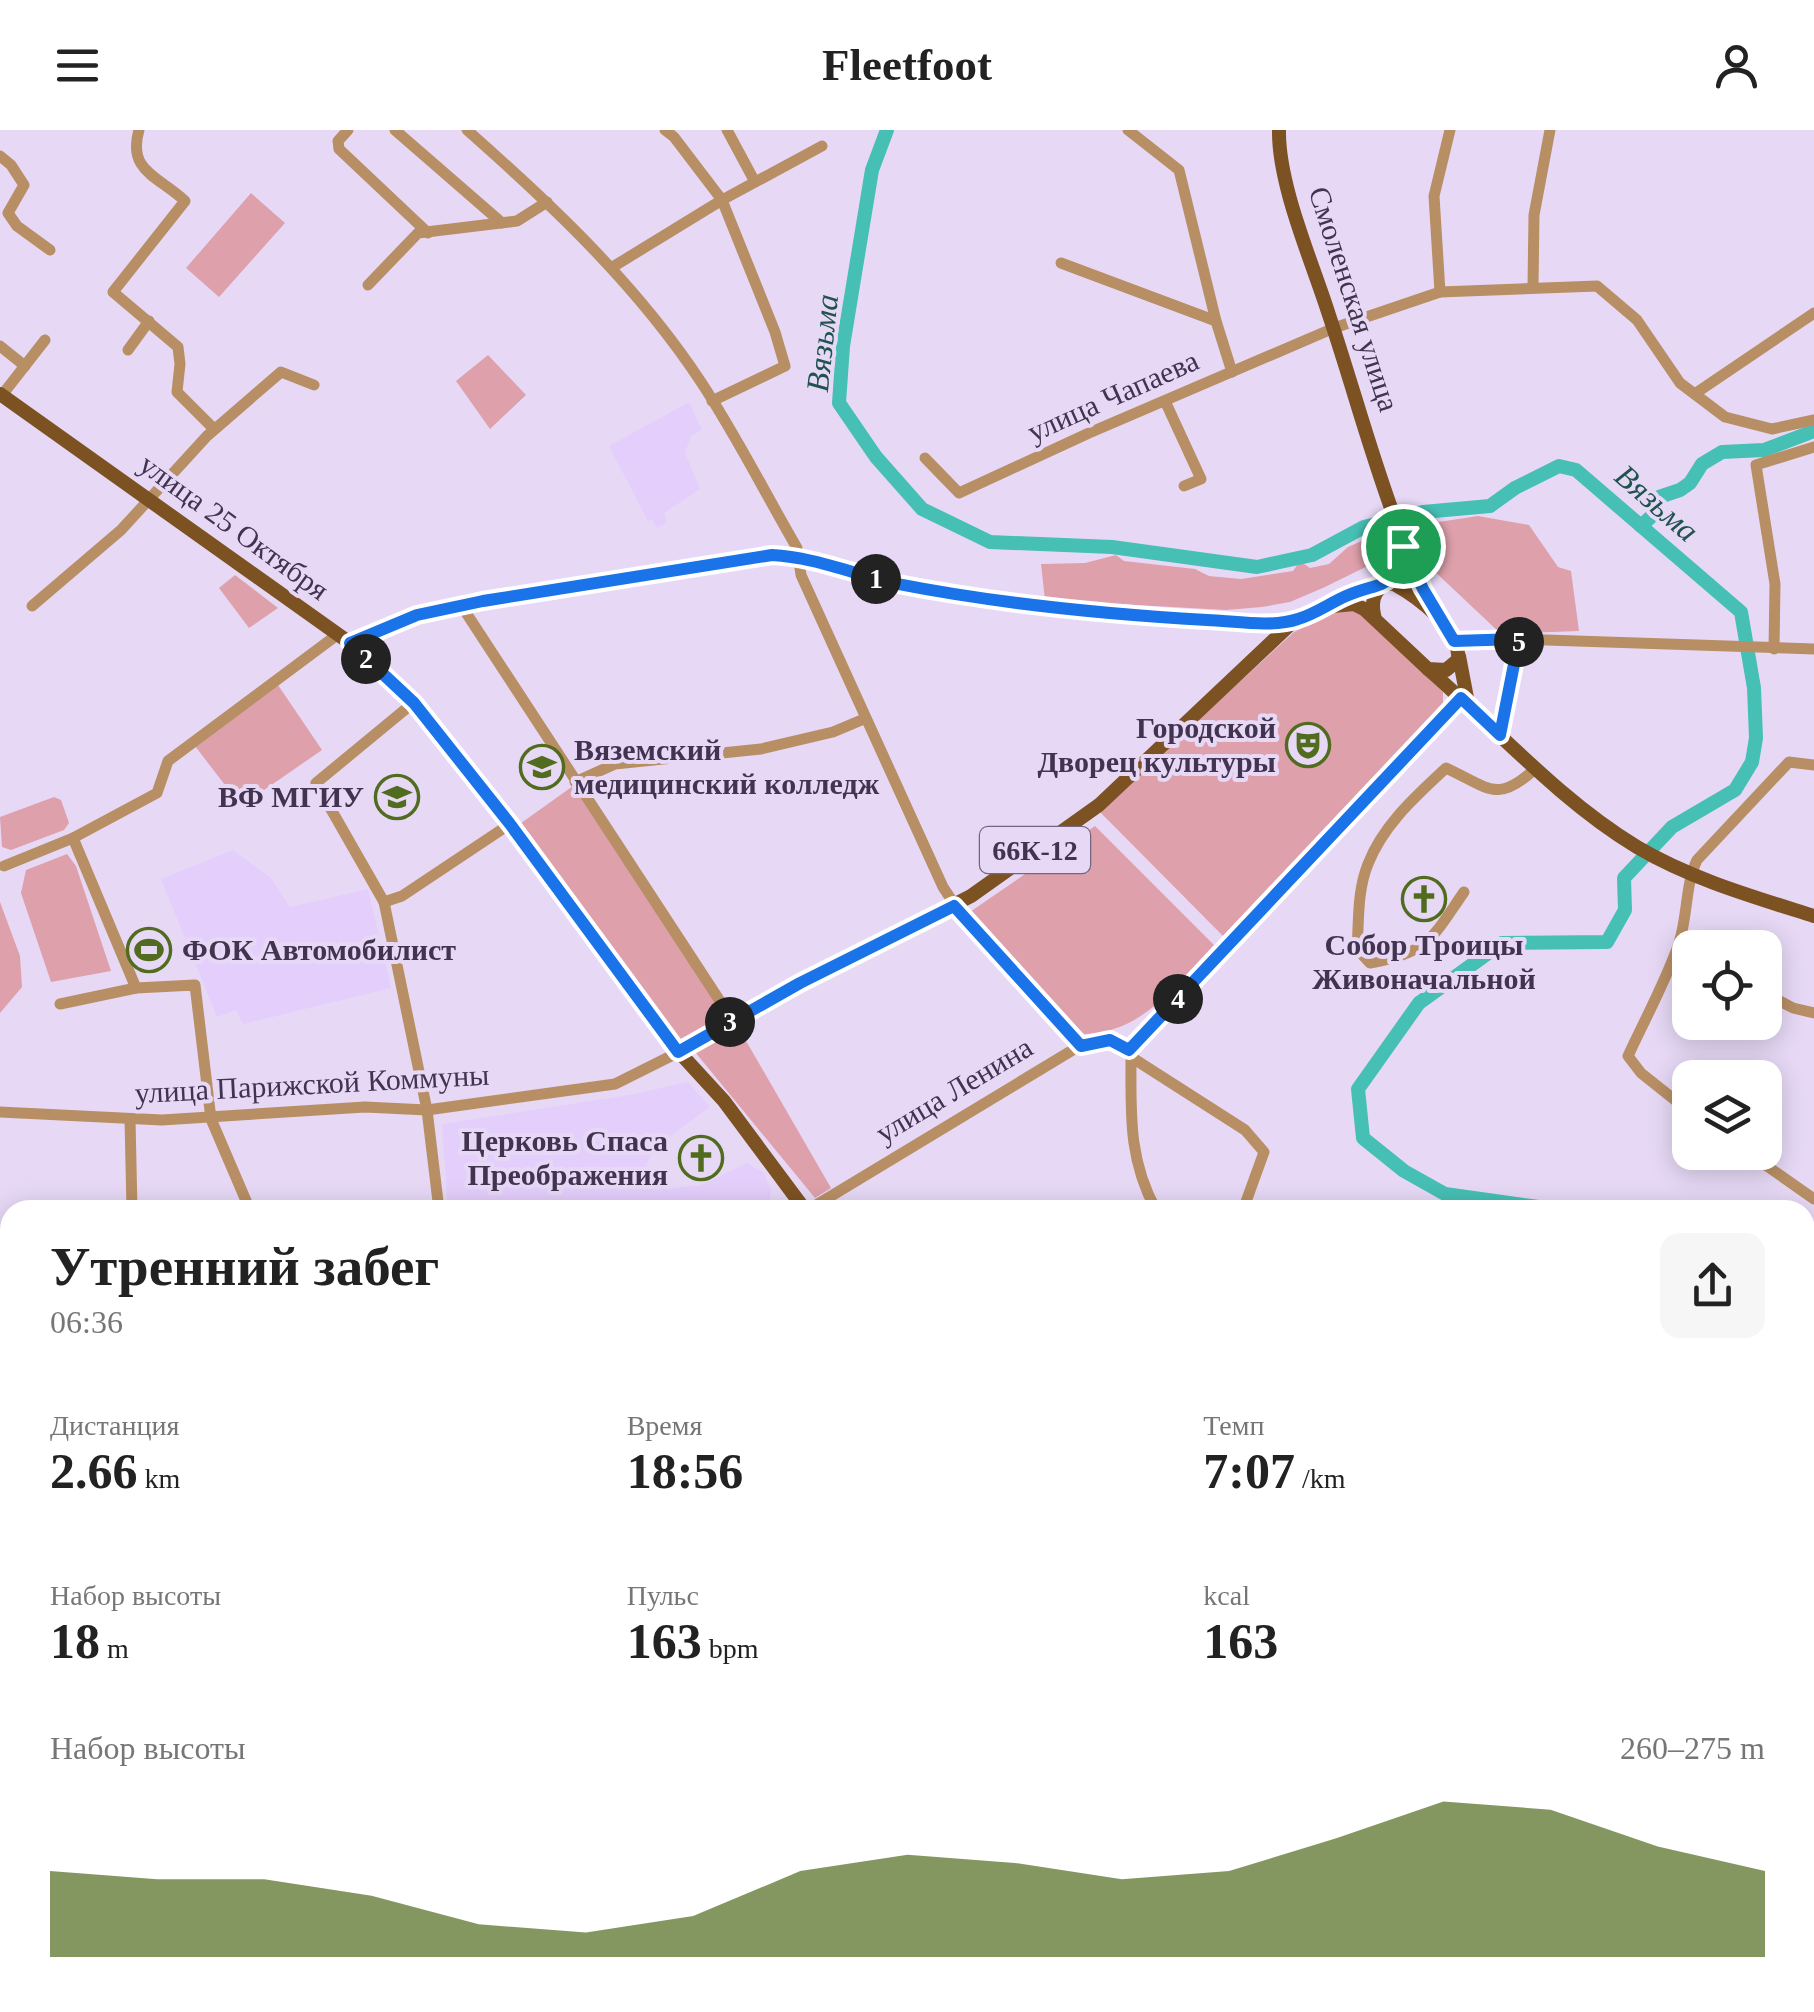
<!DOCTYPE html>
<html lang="ru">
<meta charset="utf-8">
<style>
body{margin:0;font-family:"Times New Roman",serif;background:#f6f6f6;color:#222;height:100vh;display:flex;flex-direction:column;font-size:38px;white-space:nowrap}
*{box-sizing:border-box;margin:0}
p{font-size:32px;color:#767676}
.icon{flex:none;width:55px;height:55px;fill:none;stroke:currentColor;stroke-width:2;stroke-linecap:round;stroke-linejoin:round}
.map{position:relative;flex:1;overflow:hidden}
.drawer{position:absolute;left:0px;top:1070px;width:1815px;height:812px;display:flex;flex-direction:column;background:#fff;border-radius:30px 30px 0 0;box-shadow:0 5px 25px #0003}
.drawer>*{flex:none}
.fabs{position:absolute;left:1672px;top:800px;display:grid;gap:20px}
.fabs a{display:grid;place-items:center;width:110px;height:110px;border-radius:20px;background:#fff;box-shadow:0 5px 25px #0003;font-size:50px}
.pin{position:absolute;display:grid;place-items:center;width:85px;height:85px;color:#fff;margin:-42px;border:5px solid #fff;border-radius:50%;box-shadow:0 2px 10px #0007}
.km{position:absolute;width:50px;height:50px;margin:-25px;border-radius:50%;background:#222;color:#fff;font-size:28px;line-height:50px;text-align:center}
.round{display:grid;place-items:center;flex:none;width:105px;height:105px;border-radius:20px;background:#f6f6f6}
.head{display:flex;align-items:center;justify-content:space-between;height:170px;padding:0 50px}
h1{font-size:55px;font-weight:700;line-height:75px}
.stats{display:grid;grid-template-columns:repeat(3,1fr);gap:15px;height:170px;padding:10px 50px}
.stats div{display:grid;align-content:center}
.stats b{font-size:50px;font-weight:700}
.stats small{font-size:28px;font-weight:400}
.stats p{font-size:28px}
.chart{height:280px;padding:20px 50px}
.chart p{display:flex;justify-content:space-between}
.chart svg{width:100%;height:180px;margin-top:10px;fill:#516c1f;opacity:.7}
header{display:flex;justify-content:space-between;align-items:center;height:130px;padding:0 50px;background:#fff;font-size:45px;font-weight:700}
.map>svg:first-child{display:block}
.built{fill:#e4cefc}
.green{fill:#dea0ab}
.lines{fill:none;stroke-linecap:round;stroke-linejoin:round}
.river{stroke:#46bfb4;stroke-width:14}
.minor{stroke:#b88f65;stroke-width:11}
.major{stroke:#7d5222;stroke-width:14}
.route-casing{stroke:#fff;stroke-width:20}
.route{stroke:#1a73e8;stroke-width:12}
.labels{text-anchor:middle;stroke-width:8;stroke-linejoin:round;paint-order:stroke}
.shield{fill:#e7d9f6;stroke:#746682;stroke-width:2.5}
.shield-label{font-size:28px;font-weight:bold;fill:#423450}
.street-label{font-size:30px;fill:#423450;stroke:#e7d9f6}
.poi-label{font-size:30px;font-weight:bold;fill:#423450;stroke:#e7d9f6;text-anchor:end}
.water-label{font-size:32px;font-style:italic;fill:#20534e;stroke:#e7d9f6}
</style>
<header><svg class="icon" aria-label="menu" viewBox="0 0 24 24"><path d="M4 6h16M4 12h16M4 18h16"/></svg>Fleetfoot<svg class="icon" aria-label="person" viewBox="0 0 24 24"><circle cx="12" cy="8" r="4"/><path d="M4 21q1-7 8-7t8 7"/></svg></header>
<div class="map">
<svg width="1814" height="1882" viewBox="0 0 1814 1882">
<rect width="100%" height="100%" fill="#e7d9f6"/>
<!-- built -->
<g class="built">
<path d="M689,272L702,300L691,306L685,323L700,359L664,383L667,392L657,398L652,389L648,391L609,316Z"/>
<path d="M233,720L271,748L290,777L368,759L391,858L243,894L236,880L217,887L161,749Z"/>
<path d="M688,952L710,977L654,1018L643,1042L655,1060L701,1055L747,1033L764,1043L771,1061L768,1080H448L442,994L629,965Z"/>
</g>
<!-- green -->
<g class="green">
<path d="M251,63L285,93L219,167L186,138Z"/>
<path d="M488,225L526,265L490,299L456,251Z"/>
<path d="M1478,386L1529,395L1558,437L1571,441L1579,501L1501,504L1413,421L1406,397Z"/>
<path d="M1389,399L1396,422L1325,457L1290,472L1262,477L1226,480L1045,470L1041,434L1085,433L1116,425L1124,431L1195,439L1209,446L1241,449L1293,441L1298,434H1304L1310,438L1329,434L1348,417Z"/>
<path d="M235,445L278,478L249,498L219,458Z"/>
<path d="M1337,481H1358L1443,562V574L1223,806L1099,681L1294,502Z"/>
<path d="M278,555L322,620L241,676L195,616Z"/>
<path d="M573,656L727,889L682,915L517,696Z"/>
<path d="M54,667L61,670L69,693L64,700L11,720L2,717L0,687Z"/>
<path d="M1095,696L1214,815C1176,855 1141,905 1081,904L967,784Z"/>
<path d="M67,724L76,736L111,841L51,852L21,763L26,740Z"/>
<path d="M0,772L20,826L22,857L0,883Z"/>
<path d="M738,897L831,1058L815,1068L695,922Z"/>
</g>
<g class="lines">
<!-- river -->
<g class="river">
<path d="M887,0L872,40L843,216L839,273L876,327L922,379L990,412L1112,417L1257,437L1312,425L1364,397L1423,382L1490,376L1515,358L1559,336L1576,340L1741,482L1754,558L1756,608L1752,632L1735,660L1672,697L1624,748L1625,780L1607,812L1502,813L1419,873L1358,959L1363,1008L1404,1041L1445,1064L1546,1078L1634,1080"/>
<path d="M1641,396L1653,385L1659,367L1680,360L1690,353L1702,334L1722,322L1764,320L1814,301"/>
<path d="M1805,1151L1814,1153"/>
</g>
<!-- minor -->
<g class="minor">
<path d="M139,0C127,41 158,46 185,71L113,162L178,217L180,234L177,262L214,299"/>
<path d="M348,0L338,11L339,19L428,103"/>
<path d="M395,0L502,93"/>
<path d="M467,0C553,76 637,155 701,252C736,305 765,363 797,418L801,445L943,757L964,789L1081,915"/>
<path d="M665,0L674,7L722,70L775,202L785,236L712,271"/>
<path d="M727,0L755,52"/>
<path d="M1128,0L1179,40L1216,191L1232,242"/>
<path d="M0,26L11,35L24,55L8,83L17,96L50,120"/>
<path d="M1061,133L1216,191"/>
<path d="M611,138L722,70L822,16"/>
<path d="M368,155L418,103L517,91L547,72"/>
<path d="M1533,157L1534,85L1550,0"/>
<path d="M1440,162L1434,66L1450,0"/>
<path d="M0,216L25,236"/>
<path d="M128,220L149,191"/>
<path d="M1696,263L1814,183"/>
<path d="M2,265L45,210"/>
<path d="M1165,271L1201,349L1184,356"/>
<path d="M925,328L959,363L1089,303L1334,198L1440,162L1597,156L1637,190L1680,253L1725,287L1772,299L1814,290"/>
<path d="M461,475L733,891"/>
<path d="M32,476L121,400L207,306L281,242L314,255"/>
<path d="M1454,511L1519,509L1814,519"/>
<path d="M350,513L417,485L461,475L773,425C798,426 821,436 847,442C884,451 922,458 959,465C1068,486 1185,494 1295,490"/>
<path d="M1774,519L1775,454L1756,335L1814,317"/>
<path d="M413,573L316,653L384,772L427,980L439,1080"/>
<path d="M1500,605L1519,509"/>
<path d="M575,652L615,634L761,619L833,602L864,589"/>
<path d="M4,736L73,708"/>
<path d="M1464,762C1432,808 1429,823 1370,833L1357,819C1359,791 1357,761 1368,734C1383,695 1416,666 1446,638C1489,658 1497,674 1535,639"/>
<path d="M384,772L402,766L510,694"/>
<path d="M136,858L73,708L157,663L168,631L337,505"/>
<path d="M1765,863L1793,878L1814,883"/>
<path d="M60,874L136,858L195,855L211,989L250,1080"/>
<path d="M1129,920L1461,568"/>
<path d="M1131,927C1131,983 1128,1029 1156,1080"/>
<path d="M0,982L162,990L365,977L427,980L615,954L679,922"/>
<path d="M1690,982L1641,943L1628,926C1645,889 1666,851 1679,813C1688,785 1685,755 1697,730L1789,632L1814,635"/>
<path d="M130,989L132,1080"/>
<path d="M1747,1022L1814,1069"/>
<path d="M808,1080L1081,915L1110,910L1129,920L1131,927L1245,1000L1264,1022L1243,1080"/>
<path d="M0,1210L10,1222"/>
<path d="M0,1345L10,1353"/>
<path d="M0,1430L10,1438"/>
<path d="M0,1551L10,1544"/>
<path d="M0,1665L10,1667"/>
<path d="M0,1770L10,1774"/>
<path d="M868,1872L884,1882"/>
<path d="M1125,1872L1130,1875"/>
<path d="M1421,1872L1425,1882"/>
<path d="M386,1882L389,1872"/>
</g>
<!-- major -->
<g class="major">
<path d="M1279,0C1278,55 1312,131 1329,185C1364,289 1389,399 1443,494"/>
<path d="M0,264L350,513L413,573L510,694L679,922L724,971L805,1080"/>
<path d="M1386,453L1395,442L1403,417"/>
<path d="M1333,476L1354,474L1364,479L1428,539L1446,540L1458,530C1461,499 1419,468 1394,454L1386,453C1372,462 1371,474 1375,489"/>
<path d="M1459,526L1468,573"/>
<path d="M1428,539C1497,599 1558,669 1637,717C1691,749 1754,767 1814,786"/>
<path d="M679,922L801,853L971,766L1099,675L1295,490L1343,467L1380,457"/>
<path d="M609,1882L610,1872"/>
</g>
</g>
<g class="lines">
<defs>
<path id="route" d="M1403,416L1423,459L1454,511L1519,509L1500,605L1461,568L1129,920L1110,910L1081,916L954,776L800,853L678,922L510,694L414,573L350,513L417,485L483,471L772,425C814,427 856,445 898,454C1000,474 1103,484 1207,490C1235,491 1272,498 1298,489C1315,484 1330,473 1346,466C1383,450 1392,463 1403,416Z"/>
</defs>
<!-- route casing -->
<use href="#route" class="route-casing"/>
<!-- route -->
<use href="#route" class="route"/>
</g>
<!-- icons -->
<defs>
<symbol id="theatre-ring" viewBox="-11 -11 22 22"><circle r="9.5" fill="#e7d9f6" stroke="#516c1f" stroke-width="1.5"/><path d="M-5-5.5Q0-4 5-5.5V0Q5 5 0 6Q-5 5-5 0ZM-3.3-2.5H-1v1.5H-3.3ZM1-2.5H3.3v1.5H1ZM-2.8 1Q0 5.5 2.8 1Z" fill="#516c1f"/></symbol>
<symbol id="university-ring" viewBox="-11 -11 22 22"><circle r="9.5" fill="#e7d9f6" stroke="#516c1f" stroke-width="1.5"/><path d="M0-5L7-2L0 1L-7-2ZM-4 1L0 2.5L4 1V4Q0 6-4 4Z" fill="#516c1f"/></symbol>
<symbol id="church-ring" viewBox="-11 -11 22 22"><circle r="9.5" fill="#e7d9f6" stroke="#516c1f" stroke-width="1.5"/><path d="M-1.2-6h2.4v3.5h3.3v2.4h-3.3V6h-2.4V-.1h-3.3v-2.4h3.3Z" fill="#516c1f"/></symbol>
<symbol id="stadium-ring" viewBox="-11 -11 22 22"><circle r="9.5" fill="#e7d9f6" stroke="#516c1f" stroke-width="1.5"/><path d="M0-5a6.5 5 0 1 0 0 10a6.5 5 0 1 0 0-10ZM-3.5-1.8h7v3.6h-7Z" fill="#516c1f"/></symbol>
</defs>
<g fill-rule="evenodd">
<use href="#theatre-ring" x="1283" y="590" width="50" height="50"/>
<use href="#university-ring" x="517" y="612" width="50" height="50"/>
<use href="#university-ring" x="372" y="642" width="50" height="50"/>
<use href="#church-ring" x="1399" y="744" width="50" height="50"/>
<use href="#stadium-ring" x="124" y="795" width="50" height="50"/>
<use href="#church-ring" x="676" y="1003" width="50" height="50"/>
</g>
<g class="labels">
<!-- shield labels -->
<rect class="shield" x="980" y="697" width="110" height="46" rx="8"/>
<g class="shield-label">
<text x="1035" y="730">66К-12</text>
</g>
<!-- street labels -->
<g class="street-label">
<text transform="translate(1354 169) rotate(72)" y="10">Смоленская улица</text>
<text transform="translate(1113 266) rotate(-24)" y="10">улица Чапаева</text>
<text transform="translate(234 397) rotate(36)" y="10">улица 25 Октября</text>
<text transform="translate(312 954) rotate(-3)" y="10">улица Парижской Коммуны</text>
<text transform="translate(954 960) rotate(-31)" y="10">улица Ленина</text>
</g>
<!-- poi labels -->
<g class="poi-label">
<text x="1276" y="608">Городской<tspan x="1276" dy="34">Дворец культуры</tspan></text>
<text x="574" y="630" text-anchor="start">Вяземский<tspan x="574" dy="34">медицинский колледж</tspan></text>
<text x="364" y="677">ВФ МГИУ</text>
<text x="1424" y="825" text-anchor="middle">Собор Троицы<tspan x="1424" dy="34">Живоначальной</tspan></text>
<text x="182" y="830" text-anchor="start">ФОК Автомобилист</text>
<text x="668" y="1021">Церковь Спаса<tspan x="668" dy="34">Преображения</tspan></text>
</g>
<!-- water labels -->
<g class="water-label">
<text transform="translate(822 213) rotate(-84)" y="11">Вязьма</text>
<text transform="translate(1657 373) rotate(41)" y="11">Вязьма</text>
</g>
</g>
</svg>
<div class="fabs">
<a><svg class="icon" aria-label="locate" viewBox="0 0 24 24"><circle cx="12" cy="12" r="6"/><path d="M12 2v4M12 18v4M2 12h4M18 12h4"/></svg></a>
<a><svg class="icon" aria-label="layers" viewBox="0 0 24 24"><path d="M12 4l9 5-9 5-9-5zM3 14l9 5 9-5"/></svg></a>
</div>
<div class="pin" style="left:1403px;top:416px;background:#1e9e55"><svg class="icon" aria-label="arrive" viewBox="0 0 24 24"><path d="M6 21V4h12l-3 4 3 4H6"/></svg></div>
<b class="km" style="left:876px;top:449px">1</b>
<b class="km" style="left:366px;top:529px">2</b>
<b class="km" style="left:730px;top:892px">3</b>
<b class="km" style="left:1178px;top:869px">4</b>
<b class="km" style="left:1519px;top:512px">5</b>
<section class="drawer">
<div class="head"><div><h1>Утренний забег</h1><p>06:36</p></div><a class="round"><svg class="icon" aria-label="share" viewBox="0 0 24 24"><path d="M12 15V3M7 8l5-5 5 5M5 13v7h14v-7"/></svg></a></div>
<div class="stats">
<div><p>Дистанция</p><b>2.66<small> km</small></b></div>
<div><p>Время</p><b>18:56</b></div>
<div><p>Темп</p><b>7:07<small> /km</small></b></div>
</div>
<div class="stats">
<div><p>Набор высоты</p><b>18<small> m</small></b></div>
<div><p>Пульс</p><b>163<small> bpm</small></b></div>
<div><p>kcal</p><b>163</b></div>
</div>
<div class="chart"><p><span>Набор высоты</span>260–275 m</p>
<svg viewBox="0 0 160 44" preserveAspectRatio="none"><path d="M0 44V23L10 25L20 25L30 29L40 36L50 38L60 34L70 23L80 19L90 21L100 25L110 23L120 15L130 6L140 8L150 17L160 23V44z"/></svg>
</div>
</section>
</div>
